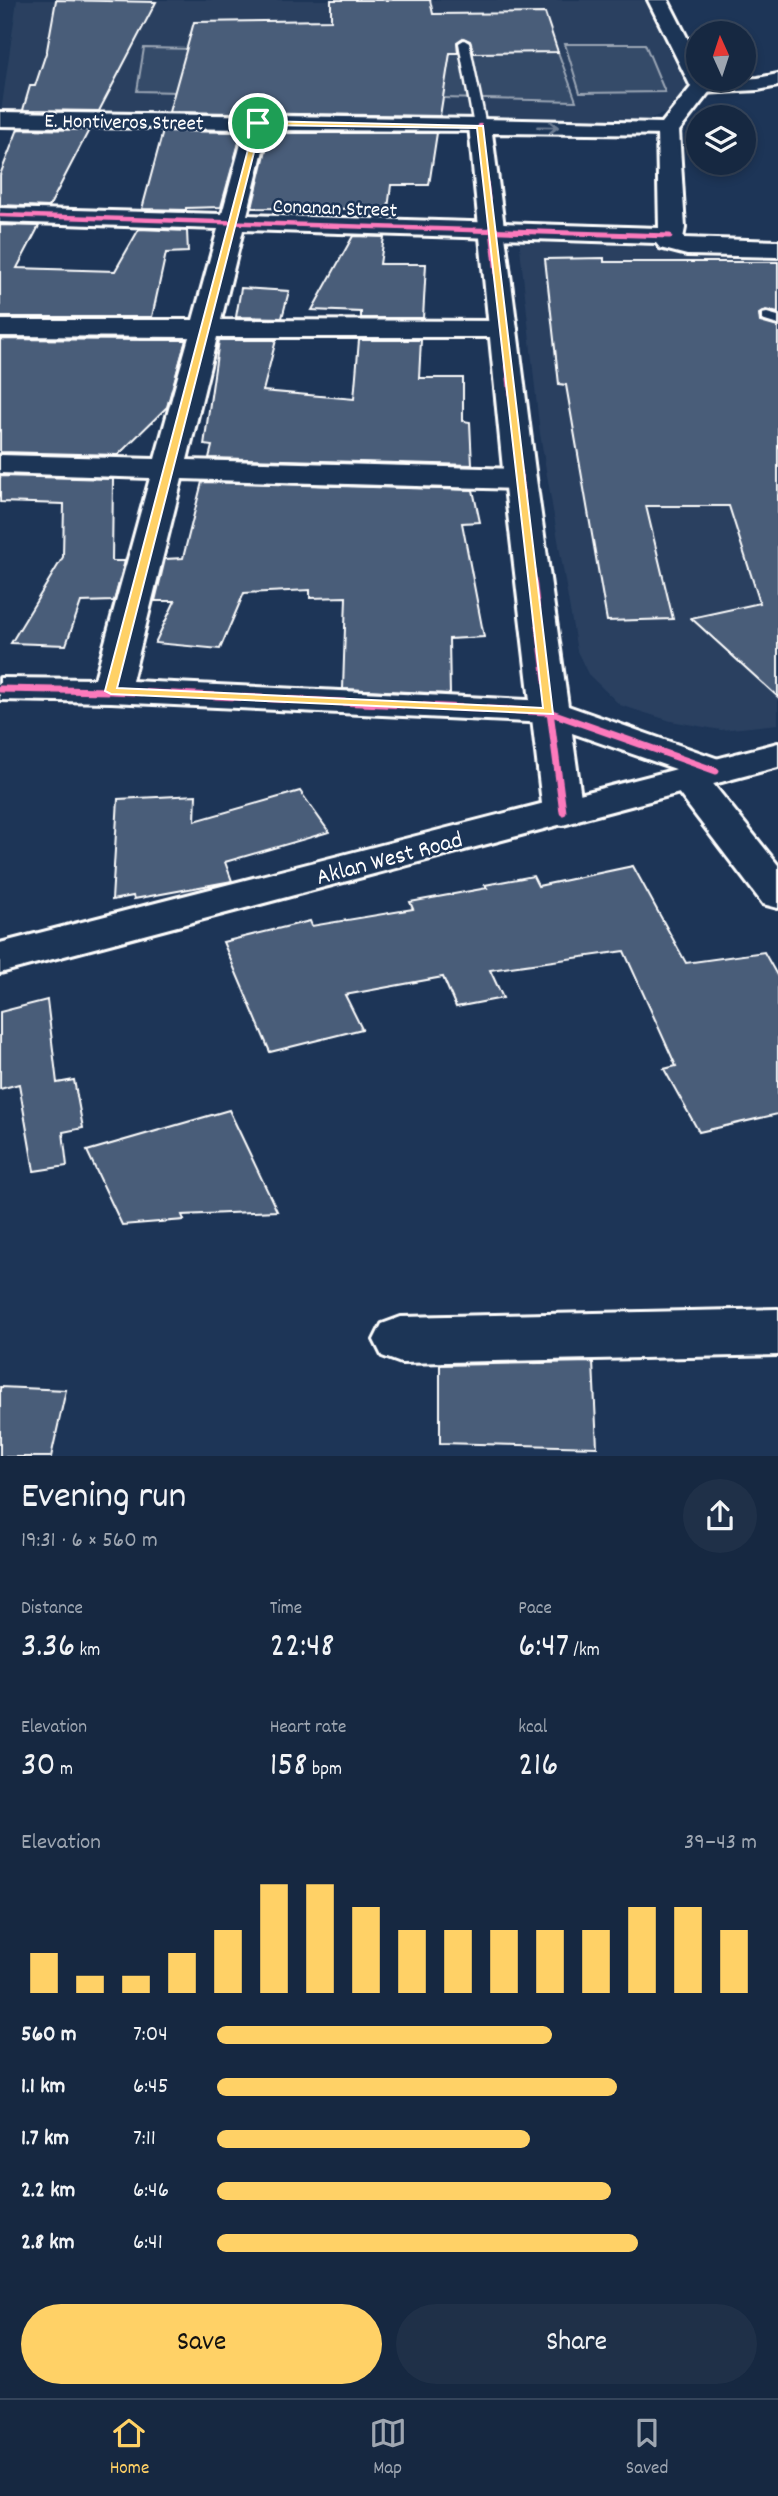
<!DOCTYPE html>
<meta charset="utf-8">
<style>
body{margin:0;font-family:Dekko,sans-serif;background:#1f3048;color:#f1f3f6;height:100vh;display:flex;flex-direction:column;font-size:26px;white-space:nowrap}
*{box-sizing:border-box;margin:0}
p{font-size:23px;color:#9ea6b1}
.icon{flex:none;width:38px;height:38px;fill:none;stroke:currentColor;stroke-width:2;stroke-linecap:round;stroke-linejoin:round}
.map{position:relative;height:1456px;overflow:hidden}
.sheet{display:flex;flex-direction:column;background:#162841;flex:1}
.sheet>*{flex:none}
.needle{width:46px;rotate:357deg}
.controls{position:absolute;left:686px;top:21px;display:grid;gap:14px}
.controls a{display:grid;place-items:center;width:70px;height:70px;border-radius:50%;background:#162841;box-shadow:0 4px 10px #0003,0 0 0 2px #35445a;font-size:35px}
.pin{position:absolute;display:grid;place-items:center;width:60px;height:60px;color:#fff;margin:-30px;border:4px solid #fff;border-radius:50%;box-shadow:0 2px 7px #0007}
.round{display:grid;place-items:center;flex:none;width:74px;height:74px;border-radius:37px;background:#1f3048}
.head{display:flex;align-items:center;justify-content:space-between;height:119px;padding:0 21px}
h1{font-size:38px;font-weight:600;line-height:52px}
.figures{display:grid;grid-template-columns:repeat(3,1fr);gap:10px;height:119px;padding:7px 21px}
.figures div{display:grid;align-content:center}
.figures b{font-size:35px;font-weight:600}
.figures small{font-size:19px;font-weight:400}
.figures p{font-size:19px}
.chart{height:196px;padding:14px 21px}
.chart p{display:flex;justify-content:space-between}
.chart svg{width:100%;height:126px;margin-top:7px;stroke:#ffd166;stroke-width:6}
.button{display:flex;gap:14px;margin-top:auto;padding:14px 21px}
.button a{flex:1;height:80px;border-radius:42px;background:#ffd166;color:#111;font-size:28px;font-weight:600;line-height:80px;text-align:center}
.button a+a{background:#1f3048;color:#f1f3f6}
ul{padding:0 21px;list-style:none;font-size:23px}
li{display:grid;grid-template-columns:112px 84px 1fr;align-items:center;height:52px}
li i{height:18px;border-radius:9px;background:#ffd166}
.menu{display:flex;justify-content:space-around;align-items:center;height:98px;border-top:2px solid #35445a;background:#162841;font-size:19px;color:#9ea6b1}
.menu a{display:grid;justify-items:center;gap:4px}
.menu .on{color:#ffd166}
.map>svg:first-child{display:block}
.built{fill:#2a4161}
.green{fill:#364b69;stroke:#9aa5b4;stroke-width:2}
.building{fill:#4a5d79;stroke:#fff;stroke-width:2}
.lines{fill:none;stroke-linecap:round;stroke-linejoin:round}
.service-casing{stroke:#fff;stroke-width:5}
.minor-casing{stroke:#fff;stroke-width:6}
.tertiary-casing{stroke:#fff;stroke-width:6}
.primary-casing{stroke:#fff;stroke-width:6}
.service{fill:#1d3557;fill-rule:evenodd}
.minor{fill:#1d3557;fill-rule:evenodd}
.tertiary{fill:#1d3557;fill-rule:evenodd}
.primary{fill:#1d3557;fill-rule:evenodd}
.cycleway-far2-casing{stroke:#1d3557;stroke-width:7}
.cycleway-far1-casing{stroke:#1d3557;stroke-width:9}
.cycleway-casing{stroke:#1d3557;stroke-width:11}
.cycleway-far2{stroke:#fd7abc;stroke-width:4.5}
.cycleway-far1{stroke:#fd7abc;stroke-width:5}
.cycleway{stroke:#fd7abc;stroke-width:7}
.oneway{stroke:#6c7c92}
.route{fill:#ffd166;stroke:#fff;stroke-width:2;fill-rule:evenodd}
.labels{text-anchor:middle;stroke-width:5;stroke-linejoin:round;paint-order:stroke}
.far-street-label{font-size:21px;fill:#fff;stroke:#1d3557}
.street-label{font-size:24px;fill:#fff;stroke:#1d3557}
</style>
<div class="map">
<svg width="778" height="1457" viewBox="0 0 778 1457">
<rect width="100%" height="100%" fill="#1d3557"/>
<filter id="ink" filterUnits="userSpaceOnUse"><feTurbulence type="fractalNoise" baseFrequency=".0143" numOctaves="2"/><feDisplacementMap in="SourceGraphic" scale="14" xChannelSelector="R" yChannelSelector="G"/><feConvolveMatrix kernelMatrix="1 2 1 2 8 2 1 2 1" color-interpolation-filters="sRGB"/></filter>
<g filter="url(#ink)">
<!-- built -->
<g class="built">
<path d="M17,0H644L687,87L668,112L635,124L1,112Z"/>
<path d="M519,238L655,242V250L778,251V724L721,730L671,721L620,705L588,674L577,651L540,434Z"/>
</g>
<!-- green -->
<g class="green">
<path d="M565,44H645L665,92L580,93Z"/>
<path d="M144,48L405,53V48C456,48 507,52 558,52L576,101L137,91Z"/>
</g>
<!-- building -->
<g class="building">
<path d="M56,0L156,2L99,111L23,110L30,86H35L47,50Z"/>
<path d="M331,0H430L433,14L545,13L558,52L474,53L470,41L463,38L457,42L458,53H450L440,116L169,112L194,22L331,20Z"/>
<path d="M18,129L89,130L49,207L0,205V175Z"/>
<path d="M163,131L242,132L221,207L186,208V210L142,209Z"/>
<path d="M270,133H437L429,185H391L387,217L364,216L368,209L252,208Z"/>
<path d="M0,225L39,226L17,268L115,271L139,229L187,231L188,252L166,253L152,317H0Z"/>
<path d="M353,236L384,237L380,264H426L423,318H361V312L312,310Z"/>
<path d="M604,258V262H778V313L766,310L759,314L760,322L778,327V697L691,618L760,603L729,506H646L673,619L607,621L566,385L559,384L545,259Z"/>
<path d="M241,288L289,291L282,318L236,317Z"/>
<path d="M0,339L147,340H186L167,407L118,455L0,452Z"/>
<path d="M219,340H276L263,391L354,399L359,340H421L419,378H463V421L470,422L472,465L209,458L212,446L204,445Z"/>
<path d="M0,476L113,479L112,561H125L114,601L81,602L66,645L11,643L63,557L64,504L0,502Z"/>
<path d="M202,482L473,490L480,522L462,523L484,637L449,639L450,694L343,689L346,597L310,598V590L244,593L220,649L155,643L175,601H155L165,559L183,558Z"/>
<path d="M300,791L329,832L225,862L232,881L134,899L133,896L112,900L118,799L196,795L195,821Z"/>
<path d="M633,866L686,963L764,952L778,977V1114L699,1132L664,1069L676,1066L624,951L490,970L503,998L456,1007L443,977L345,995L362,1029L270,1052L223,942L310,921L312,926L413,909L410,902L487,888L485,885L533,876L538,886Z"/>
<path d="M47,1000L57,1083L74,1080L83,1128L63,1132L67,1166L34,1171L19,1084L0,1089V1012Z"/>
<path d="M229,1110L277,1211L182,1215L184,1220L122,1225L87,1151Z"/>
<path d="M593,1362L597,1447L440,1443V1365Z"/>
<path d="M0,1387L66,1390L51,1457H0Z"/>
</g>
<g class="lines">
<defs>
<g id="service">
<path d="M464,40L469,43L486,126L480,129L474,126L459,43Z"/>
<path d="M767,313L778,316V325L762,320V314Z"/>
</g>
<g id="minor">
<path d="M778,74V86L758,90L702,93L694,92L691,87L694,82L702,81L758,78Z"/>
<path d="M0,112L480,119L488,121L491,126L488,131L268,130L247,215L659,228L657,130L660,125H676L679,130L685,228L683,238L778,241V257L687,255L660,248L656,243L243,230L221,320L503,321L513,323L517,329L513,335L503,337H217L187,460L520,469L531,472L536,479L531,486L520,489L182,479L132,681L549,701L562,704L568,712L562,720L549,723L111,702L0,700V678L95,679L150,478L0,473V455L155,459L189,337L0,336V320H193L218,229L0,222V208L222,214L245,129L0,126Z"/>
<path d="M688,767L702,770L778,865V908L763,904L668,779L674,770Z"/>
<path d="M778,1309V1355L401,1363L382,1356L374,1340L382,1324L401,1317Z"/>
</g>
<path id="tertiary" d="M648,0H668L698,59V79H709L713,87L676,135L492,133L536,479L568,706L730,763L736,771L730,779L716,783L572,733L583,812L577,821L563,825L549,821L543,812L504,479L469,126L472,121L480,119L662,123L691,87Z"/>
<path id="primary" d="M778,743V767L0,973V943Z"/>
</defs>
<!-- service casing -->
<use href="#service" class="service-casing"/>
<!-- minor casing -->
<use href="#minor" class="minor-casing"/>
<!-- tertiary casing -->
<use href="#tertiary" class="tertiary-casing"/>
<!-- primary casing -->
<use href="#primary" class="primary-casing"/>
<!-- service -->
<use href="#service" class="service"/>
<!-- minor -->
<use href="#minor" class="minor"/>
<!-- tertiary -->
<use href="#tertiary" class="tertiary"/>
<!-- primary -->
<use href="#primary" class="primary"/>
<defs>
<g id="cycleway-far2">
<path d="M480,126L492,232"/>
<path d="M0,215L530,232"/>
</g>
<g id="cycleway-far1">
<path d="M474,230L670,236"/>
<path d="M492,230L527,535"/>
</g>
<g id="cycleway">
<path d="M527,533L563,812"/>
<path d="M0,689L111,691L549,712L716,771"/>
</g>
</defs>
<!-- cycleway-far2 casing -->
<use href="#cycleway-far2" class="cycleway-far2-casing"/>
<!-- cycleway-far1 casing -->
<use href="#cycleway-far1" class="cycleway-far1-casing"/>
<!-- cycleway casing -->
<use href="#cycleway" class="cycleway-casing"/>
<!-- cycleway-far2 -->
<use href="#cycleway-far2" class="cycleway-far2"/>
<!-- cycleway-far1 -->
<use href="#cycleway-far1" class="cycleway-far1"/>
<!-- cycleway -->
<use href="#cycleway" class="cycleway"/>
</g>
<!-- one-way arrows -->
<defs><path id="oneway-shaft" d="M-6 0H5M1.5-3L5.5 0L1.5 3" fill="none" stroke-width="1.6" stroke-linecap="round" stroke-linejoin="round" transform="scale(1.75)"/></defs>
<use class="oneway" href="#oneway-shaft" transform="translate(548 127) rotate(1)"/>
</g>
<!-- route -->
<path class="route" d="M258,121L483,126L553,714L111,694L105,691L255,123ZM261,125L477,128L543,708L117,688Z"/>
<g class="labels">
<!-- far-street labels -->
<g class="far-street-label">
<text transform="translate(124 121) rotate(1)" y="7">E. Hontiveros Street</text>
<text transform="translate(335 207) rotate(2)" y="7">Conanan Street</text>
</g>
<!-- street labels -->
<g class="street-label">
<text transform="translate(389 857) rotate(-15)" y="8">Aklan West Road</text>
</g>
</g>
</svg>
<div class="controls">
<a><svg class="needle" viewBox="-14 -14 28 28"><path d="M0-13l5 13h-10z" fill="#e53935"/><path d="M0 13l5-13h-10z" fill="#9ea6b1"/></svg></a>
<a><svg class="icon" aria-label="layers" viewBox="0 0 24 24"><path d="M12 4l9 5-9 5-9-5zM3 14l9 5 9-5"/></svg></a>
</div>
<div class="pin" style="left:258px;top:123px;background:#1e9e55"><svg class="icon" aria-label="arrive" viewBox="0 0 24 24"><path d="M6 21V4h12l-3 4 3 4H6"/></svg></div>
</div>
<section class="sheet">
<div class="head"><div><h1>Evening run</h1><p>19:31 · 6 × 560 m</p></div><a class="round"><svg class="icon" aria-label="share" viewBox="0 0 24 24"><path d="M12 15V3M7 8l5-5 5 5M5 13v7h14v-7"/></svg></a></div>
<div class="figures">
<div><p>Distance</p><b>3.36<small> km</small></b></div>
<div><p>Time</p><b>22:48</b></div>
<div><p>Pace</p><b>6:47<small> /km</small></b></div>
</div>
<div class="figures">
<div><p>Elevation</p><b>30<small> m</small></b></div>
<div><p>Heart rate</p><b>158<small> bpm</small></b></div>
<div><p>kcal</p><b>216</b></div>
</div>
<div class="chart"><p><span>Elevation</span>39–43 m</p>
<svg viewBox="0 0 160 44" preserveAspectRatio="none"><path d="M5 44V30M15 44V38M25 44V38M35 44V30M45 44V22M55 44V6M65 44V6M75 44V14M85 44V22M95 44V22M105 44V22M115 44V22M125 44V22M135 44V14M145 44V14M155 44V22"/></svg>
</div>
<ul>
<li><b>560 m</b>7:04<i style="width:62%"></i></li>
<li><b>1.1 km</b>6:45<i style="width:74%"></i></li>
<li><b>1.7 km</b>7:11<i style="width:58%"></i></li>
<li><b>2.2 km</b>6:46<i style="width:73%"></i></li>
<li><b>2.8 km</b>6:41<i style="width:78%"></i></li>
</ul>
<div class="button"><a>Save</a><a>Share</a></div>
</section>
<nav class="menu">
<a class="on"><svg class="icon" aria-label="home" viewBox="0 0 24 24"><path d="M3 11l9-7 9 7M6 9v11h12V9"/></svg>Home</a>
<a><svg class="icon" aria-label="map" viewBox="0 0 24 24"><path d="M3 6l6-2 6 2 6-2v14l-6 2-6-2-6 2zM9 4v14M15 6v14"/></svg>Map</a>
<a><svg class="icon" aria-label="saved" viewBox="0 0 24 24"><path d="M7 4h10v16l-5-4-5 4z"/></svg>Saved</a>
</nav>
